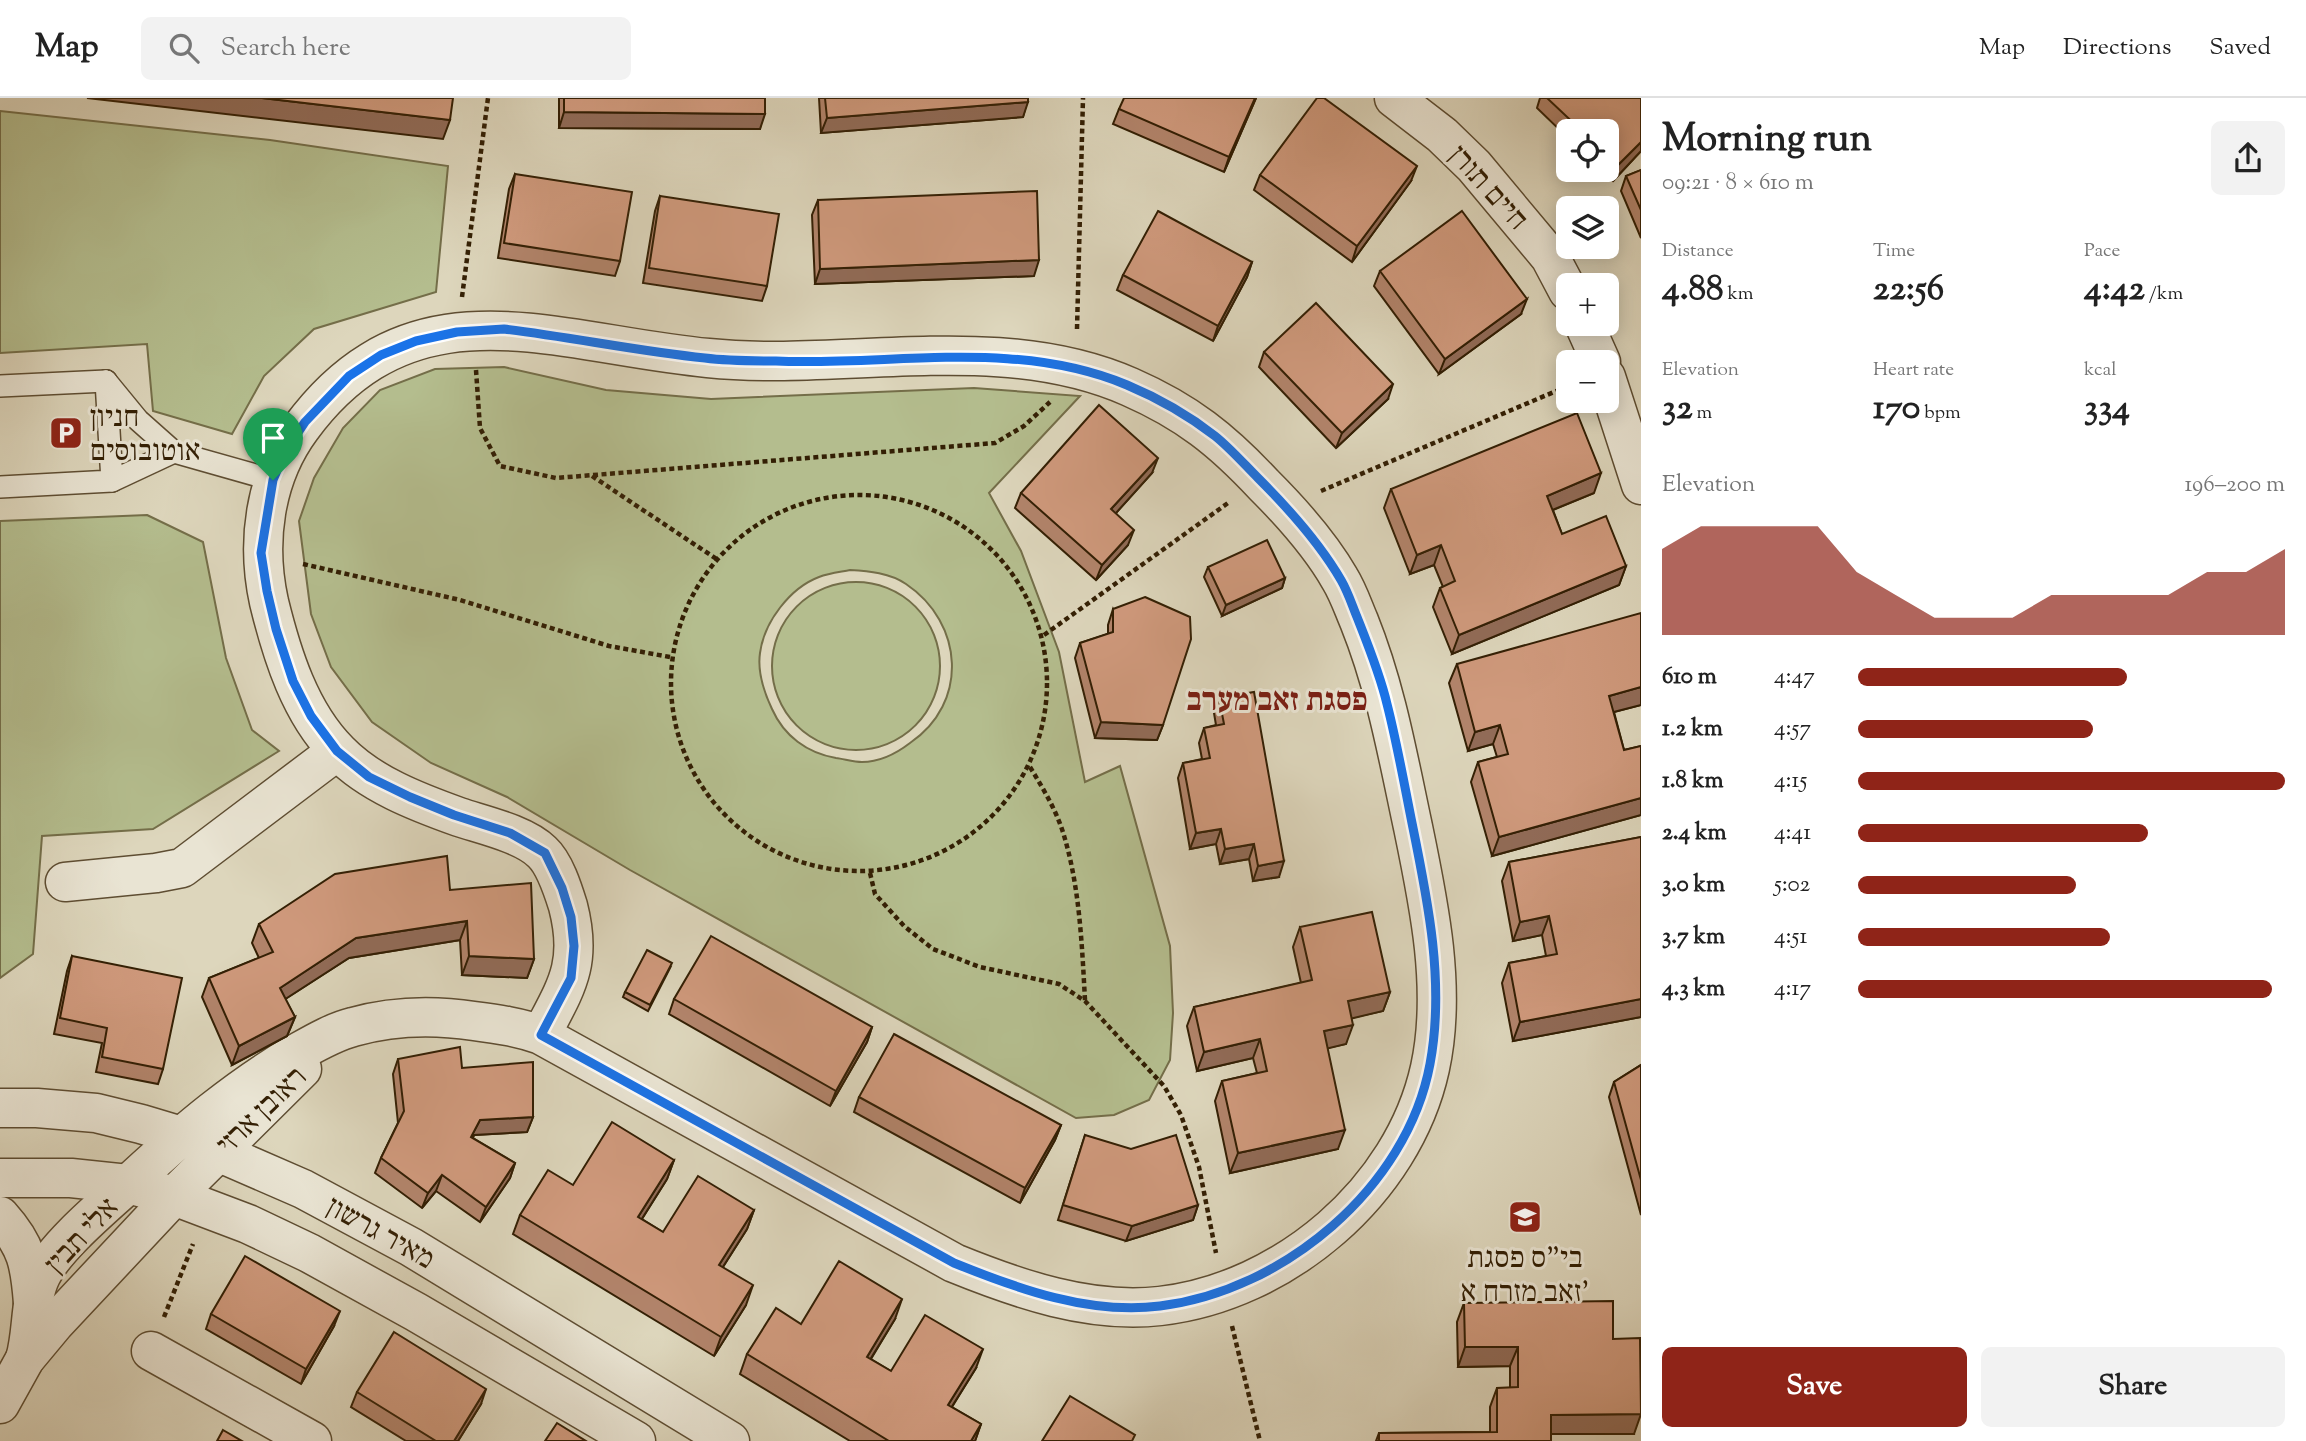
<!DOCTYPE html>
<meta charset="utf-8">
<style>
body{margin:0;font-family:"Sorts Mill Goudy","Frank Ruhl Libre",serif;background:#f2f2f2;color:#222;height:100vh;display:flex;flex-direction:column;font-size:26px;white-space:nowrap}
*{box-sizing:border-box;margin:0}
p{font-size:23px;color:#767676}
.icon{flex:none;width:38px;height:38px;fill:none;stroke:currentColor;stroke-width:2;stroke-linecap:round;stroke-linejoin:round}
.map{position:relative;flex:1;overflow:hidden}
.side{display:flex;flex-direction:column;background:#fff;width:665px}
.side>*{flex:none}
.fabs{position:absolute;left:1556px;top:21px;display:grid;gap:14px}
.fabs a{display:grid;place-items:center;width:63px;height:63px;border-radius:10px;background:#fff;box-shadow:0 4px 18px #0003;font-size:35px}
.pin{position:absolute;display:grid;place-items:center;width:60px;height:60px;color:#fff;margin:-72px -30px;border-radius:50% 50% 50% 0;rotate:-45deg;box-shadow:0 0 7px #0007}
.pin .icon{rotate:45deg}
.round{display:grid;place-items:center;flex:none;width:74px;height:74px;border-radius:10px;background:#f2f2f2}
.headline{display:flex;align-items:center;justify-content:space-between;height:119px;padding:0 21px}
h1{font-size:38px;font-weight:800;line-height:52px}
.stats{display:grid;grid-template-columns:repeat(3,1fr);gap:10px;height:119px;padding:7px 21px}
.stats div{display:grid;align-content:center}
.stats b{font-size:35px;font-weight:800}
.stats small{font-size:19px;font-weight:400}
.stats p{font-size:19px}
.chart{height:196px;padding:14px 21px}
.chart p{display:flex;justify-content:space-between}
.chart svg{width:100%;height:126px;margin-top:7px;fill:#8f2418;opacity:.7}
.button{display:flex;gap:14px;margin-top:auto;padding:14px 21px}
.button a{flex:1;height:80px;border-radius:10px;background:#8f2418;color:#fff;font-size:28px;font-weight:800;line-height:80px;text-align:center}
.button a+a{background:#f2f2f2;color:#222}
ul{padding:0 21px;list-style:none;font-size:23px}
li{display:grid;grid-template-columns:112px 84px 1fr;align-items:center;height:52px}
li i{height:18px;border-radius:9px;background:#8f2418}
header{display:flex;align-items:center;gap:42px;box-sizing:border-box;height:98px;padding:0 35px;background:#fff;border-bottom:2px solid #e0e0e0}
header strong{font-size:33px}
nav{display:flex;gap:38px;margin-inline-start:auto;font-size:24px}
.search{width:490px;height:63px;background:#f2f2f2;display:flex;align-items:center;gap:18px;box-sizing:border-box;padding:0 24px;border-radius:10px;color:#767676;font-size:26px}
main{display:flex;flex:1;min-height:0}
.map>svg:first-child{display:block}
.green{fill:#b4bd8e;stroke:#746e49;stroke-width:2;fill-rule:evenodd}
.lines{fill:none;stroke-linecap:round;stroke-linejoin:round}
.service-casing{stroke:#5e4d32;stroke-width:24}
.minor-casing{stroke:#5e4d32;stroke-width:41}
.tertiary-casing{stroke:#5e4d32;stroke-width:41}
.path{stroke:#331f04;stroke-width:4.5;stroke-dasharray:5 3.5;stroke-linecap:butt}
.service{stroke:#e9e4d3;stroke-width:21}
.minor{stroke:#e9e4d3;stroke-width:38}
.tertiary{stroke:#e9e4d3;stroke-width:38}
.wall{fill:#b2846b;stroke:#331f04;stroke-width:2}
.shaded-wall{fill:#916b57;stroke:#331f04;stroke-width:2}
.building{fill:#cf997c;stroke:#331f04;stroke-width:2}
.route-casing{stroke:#fff;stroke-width:14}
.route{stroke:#1a73e8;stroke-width:9}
.labels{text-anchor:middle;stroke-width:6;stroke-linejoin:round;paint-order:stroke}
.street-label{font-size:30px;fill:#331f04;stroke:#e9e4d3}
.poi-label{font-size:30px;fill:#331f04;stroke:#e9e4d3;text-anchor:start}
.neighbourhood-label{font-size:32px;font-weight:bold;fill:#7a1f14;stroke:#e9e4d3}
</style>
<header>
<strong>Map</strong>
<div class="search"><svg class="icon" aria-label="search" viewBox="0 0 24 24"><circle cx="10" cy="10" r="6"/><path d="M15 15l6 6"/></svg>Search here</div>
<nav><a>Map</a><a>Directions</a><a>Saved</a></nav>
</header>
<main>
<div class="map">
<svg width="1641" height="1343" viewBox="0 0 1641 1343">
<rect width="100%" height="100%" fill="#ddd6bc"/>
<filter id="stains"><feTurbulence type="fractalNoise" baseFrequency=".00286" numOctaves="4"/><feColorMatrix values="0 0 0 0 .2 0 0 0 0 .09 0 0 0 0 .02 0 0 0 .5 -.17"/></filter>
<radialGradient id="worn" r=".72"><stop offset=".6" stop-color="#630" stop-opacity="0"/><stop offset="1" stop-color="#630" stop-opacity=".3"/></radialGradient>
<!-- green -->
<g class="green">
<path d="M0,13L270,42L448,68L436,194L314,231L264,278L232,336L153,313L147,246L0,255Z"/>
<path d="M504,269L606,292L711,301L974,290L1080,298L989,395L1021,453L1059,554L1085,684L1120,668L1170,848L1173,915L1170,962L1149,1002L1114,1017L1076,1020L630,772L507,699L431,665L372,624L331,569L311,516L299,423L314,380L343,330L380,292L435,271ZM850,472C869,473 890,475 906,486C964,525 969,605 910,645C897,655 880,664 862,664C854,664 844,661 836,660C807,655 784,638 772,611C764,594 757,575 760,555C764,524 790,490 819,479C829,475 840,474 850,472Z"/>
<path d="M147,417L203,444L226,560L252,632L279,653L153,731L42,738L33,856L0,880V423Z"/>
<circle cx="856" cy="568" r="84"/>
</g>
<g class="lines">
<defs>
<g id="service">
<path d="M106,283L138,322L174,354L273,382"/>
<path d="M0,288L106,283"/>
<path d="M112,383L174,354"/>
<path d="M0,389L112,383L106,283"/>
</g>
<g id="minor">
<path d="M1394,0L1442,37L1474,68L1550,159L1568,193"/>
<path d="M1584,226L1601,264"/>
<path d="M1606,279L1641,387"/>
<path d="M65,784L156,775L182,770L337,653"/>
<path d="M151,1253L312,1343"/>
<path d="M25,1261C33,1234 29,1203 41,1178C57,1146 109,1104 136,1079C186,1033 237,990 295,956C313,946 333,934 353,929C392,918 434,917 474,923C497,926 519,929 541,937L954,1165C1018,1191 1090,1216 1160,1208C1284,1194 1403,1093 1430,970C1447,892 1429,806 1413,729C1398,659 1386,590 1359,523C1353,509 1348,494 1340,481C1320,446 1293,416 1264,387C1222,342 1187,314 1130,289C999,231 846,274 708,260C555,246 413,178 301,330C264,380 256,445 269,504C282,557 300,615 339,654C370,686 417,704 459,719C483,727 524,736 542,754C555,766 563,792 568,808C583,866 566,889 541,937"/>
<path d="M0,1306L25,1261L55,1225L174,1098L302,971"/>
</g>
<g id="tertiary">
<path d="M0,1010H37L96,1015L141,1026L181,1038L303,1091L411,1149L730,1343"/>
<path d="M0,1080H71L128,1086L174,1098L248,1126L309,1155L416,1214L636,1343"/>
<path d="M0,1118C27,1148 30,1166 33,1205"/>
</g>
</defs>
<!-- service casing -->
<use href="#service" class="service-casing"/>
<!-- minor casing -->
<use href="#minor" class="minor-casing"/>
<!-- tertiary casing -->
<use href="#tertiary" class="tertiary-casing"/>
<!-- path -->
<g class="path">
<path d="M462,199L488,0"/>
<path d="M1077,231L1083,0"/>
<path d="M476,272L480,330L500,368L556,380L995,345L1024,328L1050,304"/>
<path d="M592,378L718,462"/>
<path d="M1321,393L1568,288"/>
<circle cx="859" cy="585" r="188"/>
<path d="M303,466L460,502L609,548L670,559"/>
<path d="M1044,537L1228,405"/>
<path d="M1030,669C1044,692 1058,715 1065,741C1080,793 1082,849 1085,902"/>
<path d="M870,775L875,796L904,828L933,851L980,869L1059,886L1085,903L1164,988L1181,1017L1199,1069L1216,1155"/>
<path d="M164,1219L193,1146"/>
<path d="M1232,1228L1260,1343"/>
</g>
<!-- service -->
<use href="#service" class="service"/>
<!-- minor -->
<use href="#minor" class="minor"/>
<!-- tertiary -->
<use href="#tertiary" class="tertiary"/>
</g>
<!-- wall -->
<g class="wall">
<path d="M559,0H765L760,31L559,30Z"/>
<path d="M819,0H1028L1023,19L821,35Z"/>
<path d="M1256,0L1224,74L1113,26L1119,11Z"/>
<path d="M1540,0H1641V53L1613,83L1602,72H1606V33H1568V40L1537,10Z"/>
<path d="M1641,72V140L1621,93L1626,78Z"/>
<path d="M515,76L620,163L615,178L498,160L509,91Z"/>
<path d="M1260,77L1411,83L1352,164L1254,92Z"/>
<path d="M660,98L767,188L762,203L643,185L655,113Z"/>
<path d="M818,102L1034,178L815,186L812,117Z"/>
<path d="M1252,164L1247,179L1213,243L1117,192L1123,177Z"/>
<path d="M1380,173L1521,216L1439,276L1374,188Z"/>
<path d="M1264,254L1388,301L1336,350L1259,269Z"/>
<path d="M1152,375L1116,415L1128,447L1096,482L1015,410L1021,395Z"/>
<path d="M1391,391L1594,395L1553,412L1562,436L1626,468L1619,487L1452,556L1433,509L1440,490L1443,489L1434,467L1410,476L1384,410Z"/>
<path d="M1208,469L1285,480L1282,490L1222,518L1204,479Z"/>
<path d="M1113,511L1163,627L1157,642L1095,640L1075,560L1080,545L1108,536V527Z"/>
<path d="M1457,566L1641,607L1614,614L1624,652L1641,648V717L1492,758L1471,684L1478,664L1497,659L1493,646L1468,653L1449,585Z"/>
<path d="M1219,600L1279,779L1253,783L1249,761L1220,766L1216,746L1190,751L1178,680L1183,665L1202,661L1199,645L1204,630L1216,627L1214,615Z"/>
<path d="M1641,739V919L1513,943L1502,885L1509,865L1546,858L1542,837L1513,843L1502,783L1509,764Z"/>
<path d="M450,792L534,861L527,880L462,877L460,842L349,860L285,901L295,919L287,938L232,967L202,899L209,880L259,860L252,845L259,826Z"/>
<path d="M1300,829L1390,894L1383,913L1351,920L1346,946L1327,950L1338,1051L1230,1075L1215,1003L1222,983L1257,975L1253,960L1197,973L1187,928L1194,909L1301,885L1293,849Z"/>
<path d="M72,858L163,971L158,986L96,974L102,945L54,936L67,873Z"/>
<path d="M670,870L648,913L623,899L625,894Z"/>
<path d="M674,901L872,929L867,944L830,1008L669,916Z"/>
<path d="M398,961L462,970L533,1019L527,1034L474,1037L473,1040L515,1065L510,1080L480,1124L436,1093L422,1110L375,1075L381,1060L398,1025L393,976Z"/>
<path d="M1641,967V1117L1609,999L1614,984Z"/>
<path d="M859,999L1061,1027L1055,1042L1020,1105L854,1014Z"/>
<path d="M1085,1037L1198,1107L1193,1122L1126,1143L1058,1122Z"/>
<path d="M674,1062L667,1081L642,1121L663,1134L754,1112L747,1131L723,1169L746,1207L714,1258L513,1136L520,1117L573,1087Z"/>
<path d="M1464,1205L1613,1241L1634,1336H1551V1343H1376L1379,1335L1490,1334V1309L1497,1290H1510V1268L1458,1269L1457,1224Z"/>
<path d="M211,1216L334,1228L301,1286L206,1231Z"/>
<path d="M895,1221L871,1261L891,1273L976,1270L952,1309L981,1326L975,1343H850L740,1276L747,1256L801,1226Z"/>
<path d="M357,1294L481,1306L458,1343H406L351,1309Z"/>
</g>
<!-- shaded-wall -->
<g class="shaded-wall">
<path d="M87,0H262L450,22L443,41Z"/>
<path d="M1255,0H1256L1224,74L1229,59Z"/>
<path d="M1028,4L1023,19L821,35L827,20Z"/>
<path d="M564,14L765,16L760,31L559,30Z"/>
<path d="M1641,44V53L1613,83L1618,67Z"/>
<path d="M1417,68L1411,83L1352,164L1357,148Z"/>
<path d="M1039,162L1034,178L815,186L820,171Z"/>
<path d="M1252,164L1247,179L1213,243L1218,228Z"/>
<path d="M1527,201L1521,216L1439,276L1445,261Z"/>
<path d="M1393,286L1388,301L1336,350L1342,335Z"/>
<path d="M1158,360L1152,375L1106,426L1111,411Z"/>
<path d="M1601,375L1594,395L1540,417L1547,398Z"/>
<path d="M1134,432L1128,447L1096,482L1102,467Z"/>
<path d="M1441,447L1434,467L1410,476L1417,457Z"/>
<path d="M1626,468L1619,487L1452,556L1459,537Z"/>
<path d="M1285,480L1282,490L1222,518L1226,507Z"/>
<path d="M1641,589V607L1602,617L1609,598Z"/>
<path d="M1101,624L1163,627L1157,642L1095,640Z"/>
<path d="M1500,627L1493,646L1468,653L1475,634Z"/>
<path d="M1641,700V717L1492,758L1499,739Z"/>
<path d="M1221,731L1216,746L1190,751L1196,735Z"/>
<path d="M1254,746L1249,761L1220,766L1225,751Z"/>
<path d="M1284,763L1279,779L1253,783L1258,768Z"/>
<path d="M1549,818L1542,837L1513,843L1520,824Z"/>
<path d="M467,823L460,842L349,860L273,909L280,890L356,840Z"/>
<path d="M469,858L534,861L527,880L462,877Z"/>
<path d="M1390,894L1383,913L1341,923L1348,903Z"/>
<path d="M1641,901V919L1513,943L1520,924Z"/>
<path d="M295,919L287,938L232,967L239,948Z"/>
<path d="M1353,927L1346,946L1317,953L1324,933Z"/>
<path d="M872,929L867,944L830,1008L836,993Z"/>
<path d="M1260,941L1253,960L1197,973L1204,954Z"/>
<path d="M533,1019L527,1034L474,1037L466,1054L471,1039L480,1022Z"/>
<path d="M1061,1027L1055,1042L1020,1105L1025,1090Z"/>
<path d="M1345,1032L1338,1051L1230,1075L1238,1055Z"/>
<path d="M674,1062L667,1081L631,1138L638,1119Z"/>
<path d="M515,1065L510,1080L480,1124L486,1109Z"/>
<path d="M442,1077L436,1093L422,1110L428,1095Z"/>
<path d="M1198,1107L1193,1122L1126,1143L1132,1128Z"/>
<path d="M754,1112L747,1131L712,1186L719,1167Z"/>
<path d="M753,1187L746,1207L714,1258L721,1239Z"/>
<path d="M902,1201L895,1221L860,1278L867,1259Z"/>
<path d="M340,1213L334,1228L301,1286L306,1271Z"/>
<path d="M1465,1249H1518L1510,1268L1458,1269Z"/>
<path d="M983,1251L976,1270L941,1326L948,1307Z"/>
<path d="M486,1291L481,1306L458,1343H454Z"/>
<path d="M1641,1316L1634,1336H1544L1551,1317Z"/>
<path d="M981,1326L975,1343H971Z"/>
</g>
<!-- building -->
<g class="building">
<path d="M262,0H453L450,22Z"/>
<path d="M564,0H765V16L564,14Z"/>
<path d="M825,0H1028V4L827,20Z"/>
<path d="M1124,0H1255L1229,59L1119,11Z"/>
<path d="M1317,0H1324L1417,68L1357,148L1260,77Z"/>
<path d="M1547,0H1641V44L1618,67L1606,56V33H1582Z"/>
<path d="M1641,72V112L1626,78Z"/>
<path d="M515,76L632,94L620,163L504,145Z"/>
<path d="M1037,93L1039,162L820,171L818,102Z"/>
<path d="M660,98L779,116L767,188L649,170Z"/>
<path d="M1158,113L1252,164L1218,228L1123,177Z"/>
<path d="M1462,113L1527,201L1445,261L1380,173Z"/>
<path d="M1316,205L1393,286L1342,335L1264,254Z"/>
<path d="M1099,307L1158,360L1111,411L1134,432L1102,467L1021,395Z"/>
<path d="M1577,315L1601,375L1547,398L1562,436L1606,418L1626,468L1459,537L1440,490L1455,483L1441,447L1417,457L1391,391Z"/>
<path d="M1267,442L1285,480L1226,507L1208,469Z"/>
<path d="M1145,499L1190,519L1191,541L1163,627L1101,624L1080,545L1113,534V511Z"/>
<path d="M1641,515V589L1609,598L1624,652L1641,648V700L1499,739L1478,664L1508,656L1500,627L1475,634L1457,566Z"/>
<path d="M1254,594L1284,763L1258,768L1254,746L1225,751L1221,731L1196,735L1183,665L1210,660L1204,630L1224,626L1219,600Z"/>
<path d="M1641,739V901L1520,924L1509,865L1557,856L1549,818L1520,824L1509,764Z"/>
<path d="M447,758L450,792L531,785L534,861L469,858L467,823L356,840L280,890L295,919L239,948L209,880L273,854L259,826L335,776Z"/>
<path d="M1372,814L1390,894L1348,903L1353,927L1324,933L1345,1032L1238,1055L1222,983L1267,973L1260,941L1204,954L1194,909L1312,882L1300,829Z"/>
<path d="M711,838L872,929L836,993L674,901Z"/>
<path d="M647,852L672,865L650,907L625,894Z"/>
<path d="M72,858L182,880L163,971L102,959L107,930L60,920Z"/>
<path d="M894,936L1061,1027L1025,1090L859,999Z"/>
<path d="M460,949L462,970L533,964V1019L480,1022L471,1039L515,1065L486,1109L442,1077L428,1095L381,1060L404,1013L398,961Z"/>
<path d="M1641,967V1082L1614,984Z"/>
<path d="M612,1024L674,1062L638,1119L663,1134L698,1078L754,1112L719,1167L753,1187L721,1239L520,1117L548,1072L573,1087Z"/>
<path d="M1085,1037L1131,1051L1176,1037L1198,1107L1132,1128L1063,1107Z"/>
<path d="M245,1158L340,1213L306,1271L211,1216Z"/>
<path d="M839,1163L902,1201L867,1259L891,1273L925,1217L983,1251L948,1307L981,1326L971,1343H889L747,1256L776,1210L801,1226Z"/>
<path d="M1613,1203V1241L1640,1240L1641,1316L1551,1317V1343H1379V1335L1497,1334V1290L1518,1289V1249H1465L1464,1205Z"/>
<path d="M394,1234L486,1291L454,1343H436L357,1294Z"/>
<path d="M1070,1298L1135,1337L1132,1343H1042Z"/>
<path d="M557,1325L586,1343H545Z"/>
<path d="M223,1332L242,1343H217Z"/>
</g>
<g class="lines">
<defs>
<path id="route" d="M504,231C571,239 637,253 705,260C728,263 752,263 776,263C893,268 1015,240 1127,287C1158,300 1188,317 1215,338C1230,350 1244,366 1258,380C1289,411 1319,444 1341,482C1348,494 1352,507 1357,519C1368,547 1380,576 1387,606C1397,645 1404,685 1412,725C1428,803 1445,886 1430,966C1407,1090 1283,1193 1160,1208C1090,1217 1018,1191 954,1165L541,937L571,880L574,848L571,819L562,790L545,755L510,735L454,717L410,699L369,679L337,653L311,618L293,583L276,531L267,493L261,455L273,382L285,354L305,324L349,278L381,257L416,243L457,234Z"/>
</defs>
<!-- route casing -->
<use href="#route" class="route-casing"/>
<!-- route -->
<use href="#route" class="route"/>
</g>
<!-- icons -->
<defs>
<symbol id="parking-square" viewBox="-11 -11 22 22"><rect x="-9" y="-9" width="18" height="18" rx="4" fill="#8f2418" stroke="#e9e4d3"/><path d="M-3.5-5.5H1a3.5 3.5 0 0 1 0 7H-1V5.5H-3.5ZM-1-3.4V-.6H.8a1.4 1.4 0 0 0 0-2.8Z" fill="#fff"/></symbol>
<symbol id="school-square" viewBox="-11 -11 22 22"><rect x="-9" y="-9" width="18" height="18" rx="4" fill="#8f2418" stroke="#e9e4d3"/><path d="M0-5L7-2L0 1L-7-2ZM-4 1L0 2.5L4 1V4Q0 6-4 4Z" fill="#fff"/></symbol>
</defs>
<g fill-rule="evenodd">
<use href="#parking-square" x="47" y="316" width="38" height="38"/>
<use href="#school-square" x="1506" y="1100" width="38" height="38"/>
</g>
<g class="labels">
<!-- street labels -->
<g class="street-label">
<text transform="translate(1489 89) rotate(48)" y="10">חיים תורן</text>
<text transform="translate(261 1012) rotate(-44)" y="10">ראובן ארזי</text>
<text transform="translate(381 1134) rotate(29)" y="10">מאיר גרשון</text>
<text transform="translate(81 1137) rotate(-47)" y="10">אלי תבין</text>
</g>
<!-- poi labels -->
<g class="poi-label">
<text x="90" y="328">חניון<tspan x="90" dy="34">אוטובוסים</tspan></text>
<text x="1525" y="1169" text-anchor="middle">בי"ס פסגת<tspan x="1525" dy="34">זאב מזרח א'</tspan></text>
</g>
<!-- neighbourhood labels -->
<g class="neighbourhood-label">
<text x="1277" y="612">פסגת זאב מערב</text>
</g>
</g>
<rect width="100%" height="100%" filter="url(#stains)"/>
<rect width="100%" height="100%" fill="url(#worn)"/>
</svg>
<div class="fabs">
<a><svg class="icon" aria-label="locate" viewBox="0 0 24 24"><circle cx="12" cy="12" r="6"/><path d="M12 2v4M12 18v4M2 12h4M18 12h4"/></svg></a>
<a><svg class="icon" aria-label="layers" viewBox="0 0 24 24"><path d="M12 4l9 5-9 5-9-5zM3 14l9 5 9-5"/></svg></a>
<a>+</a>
<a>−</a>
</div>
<div class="pin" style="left:273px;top:382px;background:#1e9e55"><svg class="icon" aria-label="arrive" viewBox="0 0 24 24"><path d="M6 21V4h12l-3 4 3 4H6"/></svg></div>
</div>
<section class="side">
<div class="headline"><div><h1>Morning run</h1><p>09:21 · 8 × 610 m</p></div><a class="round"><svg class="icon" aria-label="share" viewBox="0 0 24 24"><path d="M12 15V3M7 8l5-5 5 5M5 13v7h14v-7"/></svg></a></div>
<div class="stats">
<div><p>Distance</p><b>4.88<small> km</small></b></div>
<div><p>Time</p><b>22:56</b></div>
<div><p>Pace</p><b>4:42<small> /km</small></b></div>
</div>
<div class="stats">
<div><p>Elevation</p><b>32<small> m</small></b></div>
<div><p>Heart rate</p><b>170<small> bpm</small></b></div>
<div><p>kcal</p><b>334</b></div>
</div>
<div class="chart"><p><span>Elevation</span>196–200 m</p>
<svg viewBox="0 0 160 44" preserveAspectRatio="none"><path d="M0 44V14L10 6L20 6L30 6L40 6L50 22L60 30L70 38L80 38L90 38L100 30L110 30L120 30L130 30L140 22L150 22L160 14V44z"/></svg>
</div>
<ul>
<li><b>610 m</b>4:47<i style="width:63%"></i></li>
<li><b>1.2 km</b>4:57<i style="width:55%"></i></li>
<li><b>1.8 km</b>4:15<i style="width:100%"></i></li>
<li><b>2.4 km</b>4:41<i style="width:68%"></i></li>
<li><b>3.0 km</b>5:02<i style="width:51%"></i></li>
<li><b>3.7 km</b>4:51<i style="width:59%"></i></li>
<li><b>4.3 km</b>4:17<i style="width:97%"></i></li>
</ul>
<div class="button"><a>Save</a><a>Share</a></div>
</section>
</main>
